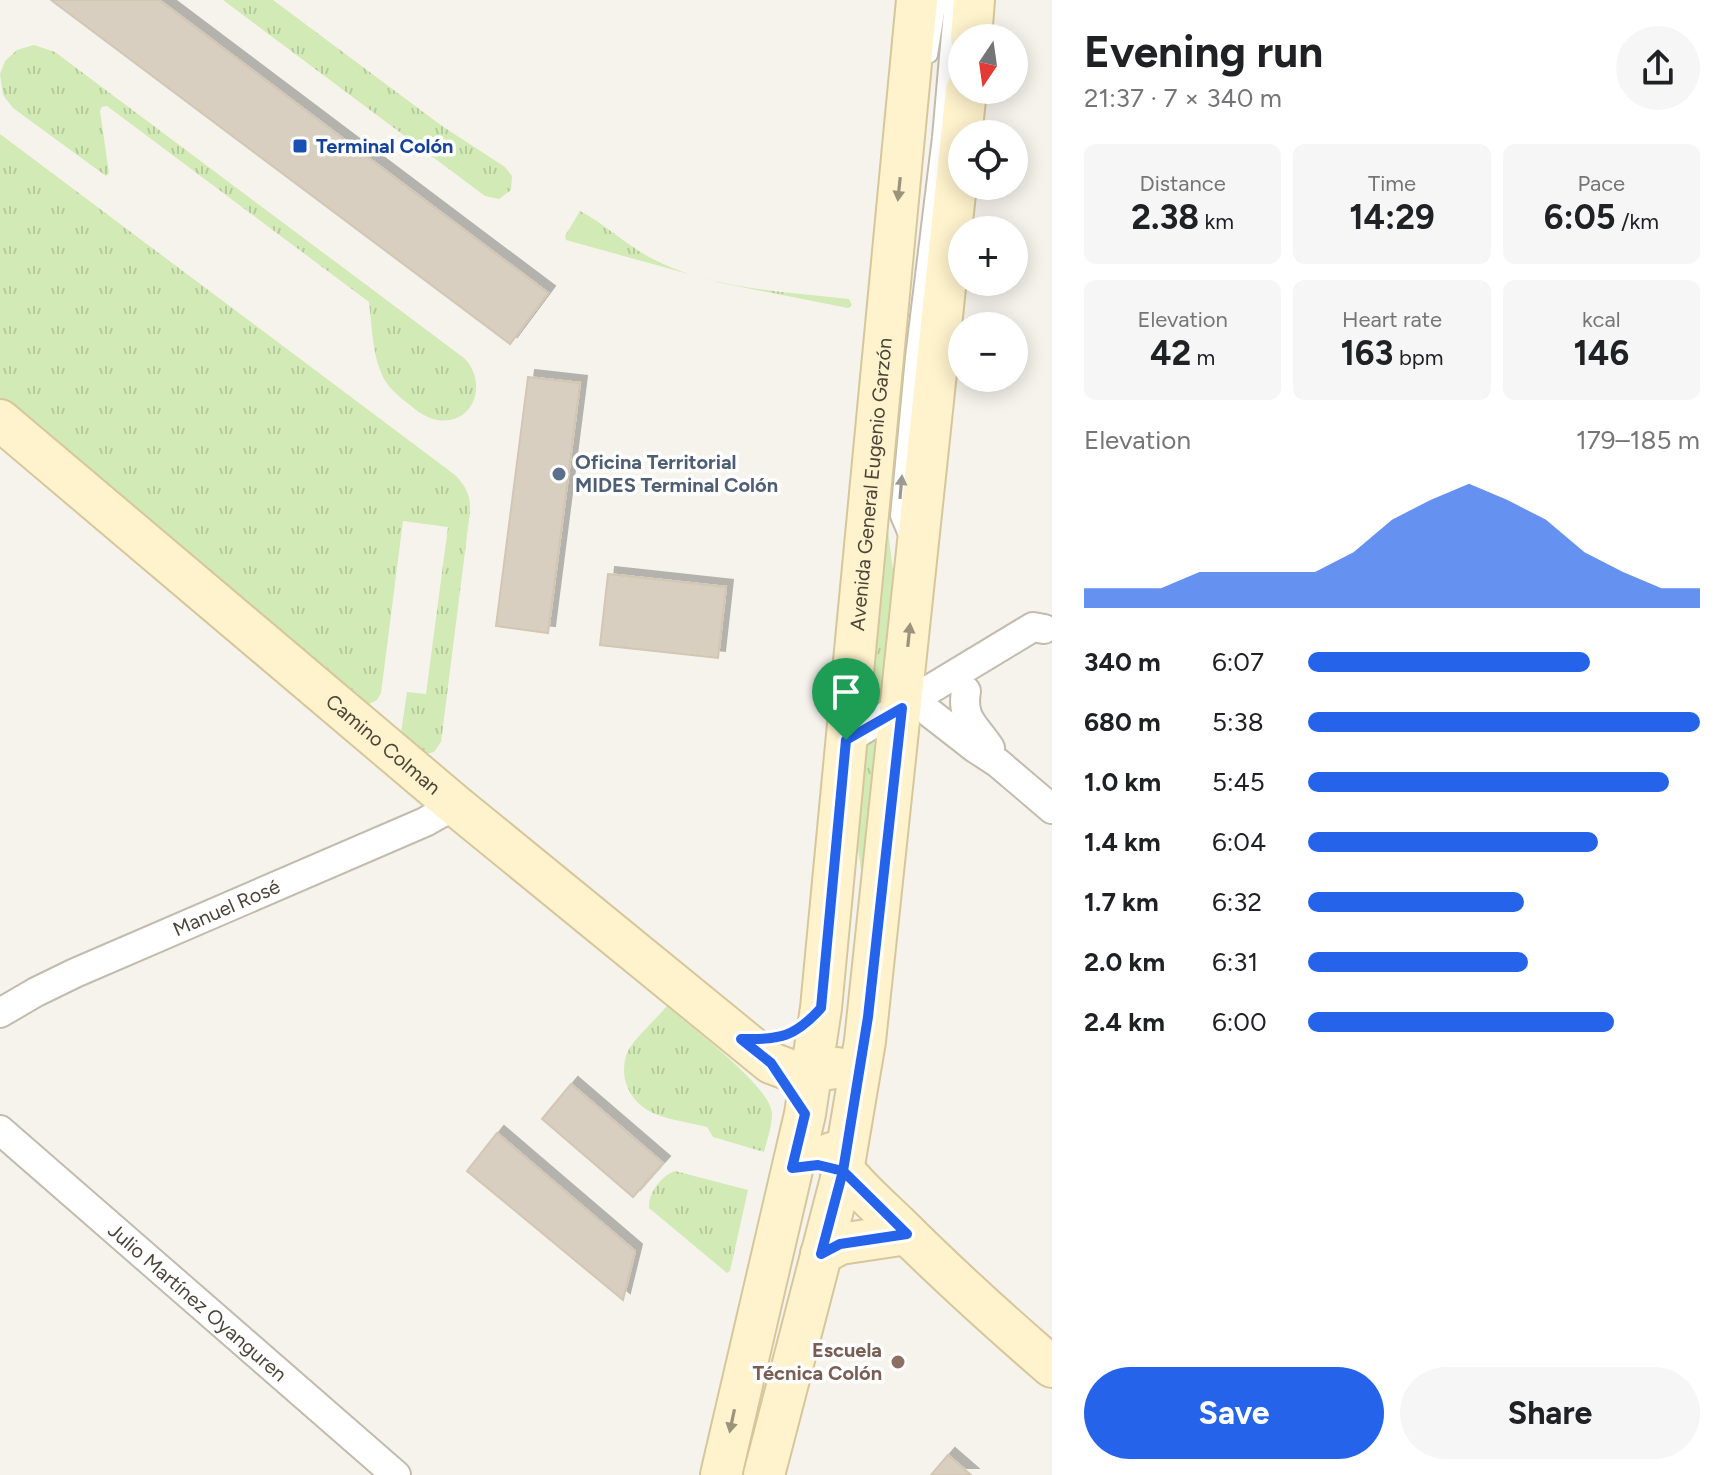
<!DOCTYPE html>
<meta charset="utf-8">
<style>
body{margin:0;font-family:Figtree,sans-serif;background:#f6f6f6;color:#202124;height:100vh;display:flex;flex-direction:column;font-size:30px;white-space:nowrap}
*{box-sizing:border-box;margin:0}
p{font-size:26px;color:#757577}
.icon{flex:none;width:44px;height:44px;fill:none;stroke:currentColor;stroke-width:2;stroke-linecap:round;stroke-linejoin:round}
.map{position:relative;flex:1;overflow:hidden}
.drawer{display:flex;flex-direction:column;background:#fff;width:680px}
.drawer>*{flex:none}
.needle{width:52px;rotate:193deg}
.fabs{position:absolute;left:948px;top:24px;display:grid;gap:16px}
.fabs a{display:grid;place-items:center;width:80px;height:80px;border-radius:50%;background:#fff;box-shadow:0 4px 20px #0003;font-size:40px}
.pin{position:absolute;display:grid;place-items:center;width:68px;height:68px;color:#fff;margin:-82px -34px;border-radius:50% 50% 50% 0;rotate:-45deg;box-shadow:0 0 8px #0007}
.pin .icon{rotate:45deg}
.round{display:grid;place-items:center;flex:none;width:84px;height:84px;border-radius:42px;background:#f6f6f6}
.head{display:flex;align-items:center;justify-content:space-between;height:136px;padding:0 32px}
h1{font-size:44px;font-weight:700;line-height:60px}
.figures{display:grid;grid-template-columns:repeat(3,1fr);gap:12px;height:136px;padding:8px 32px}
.figures div{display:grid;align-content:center;border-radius:12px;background:#f6f6f6;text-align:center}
.figures b{font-size:34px;font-weight:700}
.figures small{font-size:22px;font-weight:400}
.figures p{font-size:22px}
.chart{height:224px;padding:16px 32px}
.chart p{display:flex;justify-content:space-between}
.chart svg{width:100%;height:144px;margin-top:8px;fill:#2563eb;opacity:.7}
.primary-button{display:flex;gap:16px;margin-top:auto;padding:16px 32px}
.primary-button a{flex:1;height:92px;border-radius:48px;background:#2563eb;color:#fff;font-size:32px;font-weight:700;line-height:92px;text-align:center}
.primary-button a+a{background:#f6f6f6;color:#202124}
ul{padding:0 32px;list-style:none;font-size:26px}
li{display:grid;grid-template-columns:128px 96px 1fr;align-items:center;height:60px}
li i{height:20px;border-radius:10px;background:#2563eb}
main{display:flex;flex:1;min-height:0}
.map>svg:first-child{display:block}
.grass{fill:url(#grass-tufts)}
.building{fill:#d8cfc1;stroke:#d3c7b4;stroke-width:2;filter:url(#shadow)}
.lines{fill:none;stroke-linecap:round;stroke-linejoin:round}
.lane-casing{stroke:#c2bbae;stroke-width:18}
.street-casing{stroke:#c2bbae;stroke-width:32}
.secondary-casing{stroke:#d6c79b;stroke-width:44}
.lane{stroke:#fff;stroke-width:14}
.street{stroke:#fff;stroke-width:28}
.secondary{stroke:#fff3cd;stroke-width:40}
.oneway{fill:#9c937c}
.oneway2{fill:#9c9892}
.route-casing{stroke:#fff;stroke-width:16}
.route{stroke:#2563eb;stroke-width:10}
.transit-dot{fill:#1a4fb4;stroke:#fff;stroke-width:3}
.service-dot{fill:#5c6f8a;stroke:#fff;stroke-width:3}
.education-dot{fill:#8d6e63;stroke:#fff;stroke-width:3}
.labels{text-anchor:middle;stroke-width:7;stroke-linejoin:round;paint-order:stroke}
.transit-label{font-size:20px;font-weight:bold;fill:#164399;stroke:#fff;text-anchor:start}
.service-label{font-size:20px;font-weight:bold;fill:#4e5e75;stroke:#fff;text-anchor:start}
.street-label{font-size:20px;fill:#4b4439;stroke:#fff}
.education-label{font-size:20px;font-weight:bold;fill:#785e54;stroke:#fff;text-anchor:end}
</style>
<main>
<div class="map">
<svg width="1052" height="1475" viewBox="0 0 1052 1475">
<defs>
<pattern id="grass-tufts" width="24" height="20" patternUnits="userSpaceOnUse" patternTransform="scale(2)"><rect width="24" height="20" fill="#d2eab5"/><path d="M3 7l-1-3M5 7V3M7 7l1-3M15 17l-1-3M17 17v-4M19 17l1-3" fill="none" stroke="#b6ca9c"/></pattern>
<filter id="shadow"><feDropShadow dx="7" dy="-7" stdDeviation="0" flood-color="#0004"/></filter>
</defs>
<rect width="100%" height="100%" fill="#f6f3ec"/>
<!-- grass -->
<g class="grass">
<path d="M223,0H273L442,126L505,167L512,176L511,190L499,199L485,196Z"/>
<path d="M34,45L55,52L464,358C488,381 475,426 437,420C425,418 415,409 406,402C396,394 387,386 382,375C372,353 372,325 369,302L107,106L102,107L100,111L109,173L106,176L13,108L3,95L0,74L5,61L17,50Z"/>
<path d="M0,134L455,475C466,486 471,496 470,512L441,742L434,752L423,755L402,738L401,733L407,692L426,694L448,527L403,521L381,693L377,700L367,705L0,403Z"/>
<path d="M580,211C607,225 629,248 657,261C715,290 786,291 849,299L852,305L848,308L721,283L566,240L565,236Z"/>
<path d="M885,507L894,578L884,696L868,702Z"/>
<path d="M879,734L863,884L856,834L862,745Z"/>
<path d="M667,1006C689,1026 772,1087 772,1114C772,1126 767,1140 764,1152L713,1137L707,1127C673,1118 636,1119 625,1080C623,1070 624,1058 629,1049C639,1034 655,1020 667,1006Z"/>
<path d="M675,1171L748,1190L730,1271L727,1273L649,1208C648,1193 661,1176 675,1171Z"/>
</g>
<!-- building -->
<g class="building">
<path d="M51,0H159L548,293L510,344Z"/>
<path d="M528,377L580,383L548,633L496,626Z"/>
<path d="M608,574L726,587L718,658L600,645Z"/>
<path d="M571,1084L663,1163L633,1197L542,1119Z"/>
<path d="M497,1133L635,1251L623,1300L467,1171Z"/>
<path d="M948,1455L971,1475H931Z"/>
</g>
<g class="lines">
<defs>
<g id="lane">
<path d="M930,55L939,0"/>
<path d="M906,535L898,516L913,357L940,137L952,0"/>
</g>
<g id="street">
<path d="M966,691C961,720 976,726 990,748"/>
<path d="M930,713L975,748L998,763L1052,809"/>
<path d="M846,740L1033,627L1044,629"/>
<path id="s1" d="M0,1013L36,992L75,973L425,822L455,805"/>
<path id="s2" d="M0,1130L396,1475"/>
</g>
<g id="secondary">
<path d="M971,38L974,0"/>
<path id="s3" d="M0,420L455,805L771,1063L798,1073L837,1068"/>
<path d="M831,1153C849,1180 874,1202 898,1225C947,1274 999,1321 1052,1367"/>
<path d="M821,1254L840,1244L907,1234"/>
<path id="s4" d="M721,1475L805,1114L821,1008L917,0"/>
<path d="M764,1475L843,1171L865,1041L966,90"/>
</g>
</defs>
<!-- lane casing -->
<use href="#lane" class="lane-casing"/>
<!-- street casing -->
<use href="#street" class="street-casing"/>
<!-- secondary casing -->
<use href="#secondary" class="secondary-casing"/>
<!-- lane -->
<use href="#lane" class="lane"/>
<!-- street -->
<use href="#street" class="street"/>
<!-- secondary -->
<use href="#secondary" class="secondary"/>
</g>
<!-- one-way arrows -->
<defs><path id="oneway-solid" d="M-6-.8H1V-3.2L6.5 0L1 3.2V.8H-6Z" transform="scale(2)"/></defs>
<g class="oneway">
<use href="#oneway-solid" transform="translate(899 189) rotate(96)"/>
<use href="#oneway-solid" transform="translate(909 635) rotate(-84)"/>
<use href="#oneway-solid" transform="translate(732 1421) rotate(102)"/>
</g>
<use class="oneway2" href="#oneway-solid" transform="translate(901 487) rotate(-85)"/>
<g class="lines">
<defs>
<path id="route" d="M846,740L821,1008C795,1037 780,1040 741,1039L771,1063L805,1114L792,1168L818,1165L843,1171L821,1254L840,1244L907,1234L843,1171L868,1017L902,708L846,740"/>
</defs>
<!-- route casing -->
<use href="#route" class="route-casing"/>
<!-- route -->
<use href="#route" class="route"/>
</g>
<!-- markers -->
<rect class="transit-dot" x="292" y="138" width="16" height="16" rx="4"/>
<circle class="service-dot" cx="559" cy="474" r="8"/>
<circle class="education-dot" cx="898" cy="1362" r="8"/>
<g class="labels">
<!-- transit labels -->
<g class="transit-label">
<text x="316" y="153">Terminal Colón</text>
</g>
<!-- service labels -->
<g class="service-label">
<text x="575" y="469">Oficina Territorial<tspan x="575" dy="23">MIDES Terminal Colón</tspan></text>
</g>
<!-- street labels -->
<g class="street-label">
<text dy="7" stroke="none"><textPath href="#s4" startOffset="1004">Avenida General Eugenio Garzón</textPath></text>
<text dy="7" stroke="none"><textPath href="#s3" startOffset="502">Camino Colman</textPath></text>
<text dy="7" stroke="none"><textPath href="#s1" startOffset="250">Manuel Rosé</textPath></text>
<text dy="7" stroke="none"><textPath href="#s2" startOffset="262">Julio Martínez Oyanguren</textPath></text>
</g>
<!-- education labels -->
<g class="education-label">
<text x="882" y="1357">Escuela<tspan x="882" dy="23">Técnica Colón</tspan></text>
</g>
</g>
</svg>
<div class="fabs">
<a><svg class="needle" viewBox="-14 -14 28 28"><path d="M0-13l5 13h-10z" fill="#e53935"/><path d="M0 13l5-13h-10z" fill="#757577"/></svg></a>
<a><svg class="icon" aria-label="locate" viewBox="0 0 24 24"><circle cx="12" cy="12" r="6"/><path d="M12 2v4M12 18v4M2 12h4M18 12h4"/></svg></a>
<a>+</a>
<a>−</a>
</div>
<div class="pin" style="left:846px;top:740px;background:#1e9e55"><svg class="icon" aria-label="arrive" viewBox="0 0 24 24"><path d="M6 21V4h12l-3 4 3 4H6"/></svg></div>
</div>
<section class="drawer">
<div class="head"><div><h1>Evening run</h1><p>21:37 · 7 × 340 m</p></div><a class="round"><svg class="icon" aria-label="share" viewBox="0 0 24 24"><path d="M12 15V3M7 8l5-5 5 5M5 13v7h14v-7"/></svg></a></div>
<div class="figures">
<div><p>Distance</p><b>2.38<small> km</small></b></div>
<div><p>Time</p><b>14:29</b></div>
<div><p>Pace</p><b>6:05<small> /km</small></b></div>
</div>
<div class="figures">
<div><p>Elevation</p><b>42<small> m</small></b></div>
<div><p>Heart rate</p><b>163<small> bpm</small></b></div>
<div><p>kcal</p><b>146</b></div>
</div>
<div class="chart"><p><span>Elevation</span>179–185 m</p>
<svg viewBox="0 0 160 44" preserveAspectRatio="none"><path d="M0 44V38L10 38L20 38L30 33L40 33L50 33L60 33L70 27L80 17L90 11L100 6L110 11L120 17L130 27L140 33L150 38L160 38V44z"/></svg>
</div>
<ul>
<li><b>340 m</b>6:07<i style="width:72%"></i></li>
<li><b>680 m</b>5:38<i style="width:100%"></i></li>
<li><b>1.0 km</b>5:45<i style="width:92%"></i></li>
<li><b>1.4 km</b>6:04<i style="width:74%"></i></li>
<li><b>1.7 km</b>6:32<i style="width:55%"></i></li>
<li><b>2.0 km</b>6:31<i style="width:56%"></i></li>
<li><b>2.4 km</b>6:00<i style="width:78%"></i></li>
</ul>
<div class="primary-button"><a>Save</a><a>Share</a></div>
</section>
</main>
